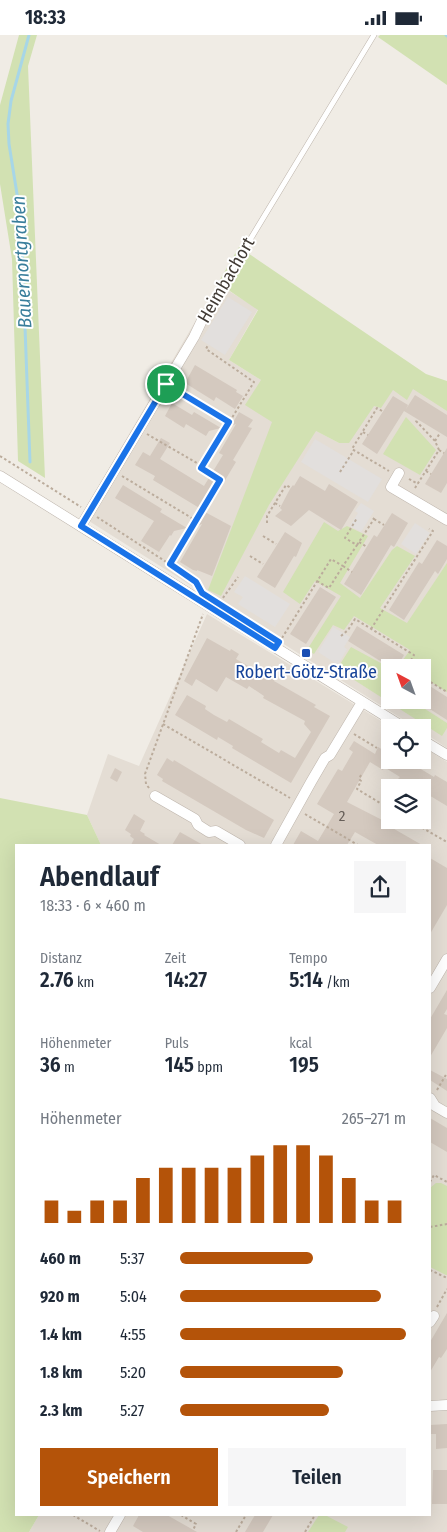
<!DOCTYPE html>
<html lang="de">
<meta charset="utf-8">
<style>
body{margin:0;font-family:"Fira Sans Condensed",sans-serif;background:#f6f6f7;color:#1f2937;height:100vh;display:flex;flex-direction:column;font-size:19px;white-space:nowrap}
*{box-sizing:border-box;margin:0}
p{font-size:16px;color:#747a83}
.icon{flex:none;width:28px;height:28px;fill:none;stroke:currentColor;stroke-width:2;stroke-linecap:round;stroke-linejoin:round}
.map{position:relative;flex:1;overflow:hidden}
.sheet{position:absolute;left:15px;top:809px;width:416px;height:672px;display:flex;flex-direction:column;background:#fff;border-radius:0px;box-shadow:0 5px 20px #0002}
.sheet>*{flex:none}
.needle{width:32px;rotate:319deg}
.controls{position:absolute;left:381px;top:624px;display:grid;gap:10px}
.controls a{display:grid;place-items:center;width:50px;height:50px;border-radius:0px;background:#fff;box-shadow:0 5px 20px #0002;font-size:25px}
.pin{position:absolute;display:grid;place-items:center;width:42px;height:42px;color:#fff;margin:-21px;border:2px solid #fff;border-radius:50%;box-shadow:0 1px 5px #0007}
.round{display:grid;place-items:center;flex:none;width:52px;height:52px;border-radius:0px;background:#f6f6f7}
.head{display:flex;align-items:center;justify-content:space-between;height:85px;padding:0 25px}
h1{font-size:28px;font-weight:600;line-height:38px}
.metrics{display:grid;grid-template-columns:repeat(3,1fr);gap:8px;height:85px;padding:5px 25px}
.metrics div{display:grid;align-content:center}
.metrics b{font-size:21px;font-weight:600}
.metrics small{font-size:14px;font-weight:400}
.metrics p{font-size:14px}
.chart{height:140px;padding:10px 25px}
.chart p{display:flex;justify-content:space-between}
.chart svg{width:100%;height:90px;margin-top:5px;stroke:#b45309;stroke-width:6}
.cta{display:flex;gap:10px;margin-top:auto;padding:10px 25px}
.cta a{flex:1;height:58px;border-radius:0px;background:#b45309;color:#fff;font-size:20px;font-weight:600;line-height:58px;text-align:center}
.cta a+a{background:#f6f6f7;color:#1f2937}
ul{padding:0 25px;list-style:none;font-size:16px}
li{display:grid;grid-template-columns:80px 60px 1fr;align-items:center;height:38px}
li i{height:12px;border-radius:6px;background:#b45309}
.status{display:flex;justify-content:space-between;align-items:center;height:35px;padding:0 25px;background:#fff;direction:ltr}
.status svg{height:14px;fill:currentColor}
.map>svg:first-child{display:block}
.residential{fill:#e4ddd4;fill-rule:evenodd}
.green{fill:#d2e1b2}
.parking{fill:#e2dfdd}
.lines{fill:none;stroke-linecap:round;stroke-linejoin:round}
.stream{stroke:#a7d6e7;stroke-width:3}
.building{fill:#d4c9bf}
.lane-casing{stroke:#beb5ac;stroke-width:6}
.street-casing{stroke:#beb5ac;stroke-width:11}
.path{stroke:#bbac9c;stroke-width:2;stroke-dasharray:2.5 2.5;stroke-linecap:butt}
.lane{stroke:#fff;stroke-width:5}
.street{stroke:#fff;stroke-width:10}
.route-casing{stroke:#fff;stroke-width:10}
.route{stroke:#1a73e8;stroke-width:6}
.transit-dot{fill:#1a4fb4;stroke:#fff;stroke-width:2}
.labels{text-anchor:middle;stroke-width:4;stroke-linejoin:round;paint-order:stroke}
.number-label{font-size:15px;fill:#665e58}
.street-label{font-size:18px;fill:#423b35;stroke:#fff}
.transit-label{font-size:18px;fill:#164399;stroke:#fff}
.water-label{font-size:19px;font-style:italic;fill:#397e9b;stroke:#fff}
</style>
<div class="status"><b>18:33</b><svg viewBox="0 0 49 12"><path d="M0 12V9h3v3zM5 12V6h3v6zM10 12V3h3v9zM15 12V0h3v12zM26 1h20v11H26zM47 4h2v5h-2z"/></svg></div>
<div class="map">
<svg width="447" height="1497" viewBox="0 0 447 1497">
<rect width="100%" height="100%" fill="#f0ece5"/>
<!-- residential -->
<g class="residential">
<path d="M229,256L258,274L229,325L261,345L303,389L339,408L366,334L447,353V713L423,697L422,692H415L81,481L202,275L212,280ZM390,632H422V665H390Z"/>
<path d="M207,579L391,692H390V725H422L423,712L447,727V1497H29L39,1480H430V810H101L87,780L108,719L139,731ZM390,752H422V785H390Z"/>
</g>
<!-- green -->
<g class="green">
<path d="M19,0H37L28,31L45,443L18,426L12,224L0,149V70Z"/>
<path d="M380,0H447V50L378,2Z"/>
<path d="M239,212L426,339L447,346V376L413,354L407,365L393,355L381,373L374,371L349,408H339L316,396L269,470L221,561L208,555L272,387L245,370L261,345L229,325L258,275L218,248Z"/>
<path d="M406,382L436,415L420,440L383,419Z"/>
<path d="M324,487L338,496L347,491L368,501L340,548L360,563L392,515L397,511L415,521L380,573L407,588L447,528V657L423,642L422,632H398L410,615L354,581L344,595L333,590L314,619L307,615L341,561L315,546L300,569L283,557Z"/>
<path d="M351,612L390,633V665H411L447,688V693L442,701L337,634Z"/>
<path d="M0,763L87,780L101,810H16V1480H39L29,1497H0Z"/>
<path d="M436,1148H441L447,1151V1240H446L430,1232V1153Z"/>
<path d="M319,1480H325L348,1492L345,1497H308Z"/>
</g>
<!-- parking -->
<g class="parking">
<path d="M228,262L252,277L225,320L201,305Z"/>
<path d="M315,404L382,444L368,467L301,427Z"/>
<path d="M361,468L374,476L361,497L350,491L358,478L355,476Z"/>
<path d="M415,488L430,498L416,519L401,509Z"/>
<path d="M245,541L290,569L275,592L238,569L243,562L234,557Z"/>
<path d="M333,592L350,602L344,612L347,614L338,630L318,617Z"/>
</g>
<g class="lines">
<!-- stream -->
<g class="stream">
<path d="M29,0L11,66L8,89L9,109L21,184L30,427"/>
<path d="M446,0L447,1"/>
</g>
</g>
<!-- building -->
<g class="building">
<path d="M195,330L237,355L236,357L243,361L235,374L216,362L214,366L185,348Z"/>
<path d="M415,360L447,380V402L404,376L377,419L362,409L393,361L408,370L406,374Z"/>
<path d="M172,368L192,380L194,377L221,393L209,396L206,401L186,389L184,393L165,381Z"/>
<path d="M239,377L253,385L248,392L252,393L233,425L236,427L224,447L220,444L201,474L153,445L155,441L135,430L143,417L150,421L161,403L170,408L160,424L204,451L223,420L219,418L236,389L231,391Z"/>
<path d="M447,413V448L441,458L425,449Z"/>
<path d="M300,441L325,456L329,449L358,467L341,495L309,475L291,491L275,481L282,475L280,473L290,454L293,450L294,451Z"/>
<path d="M123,450L162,474L160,477L187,493L174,496L171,501L170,500L159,517L141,506L154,486L115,463Z"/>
<path d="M205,477L231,491L212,541L197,535V536L193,535L180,527L202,489L197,491Z"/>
<path d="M392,478L408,488L394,512L391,510L361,560L344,549L374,500L377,502Z"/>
<path d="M285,497L302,508L296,522L294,521L275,553L257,542Z"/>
<path d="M437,505L447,511V524L438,539L435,536L404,585L389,575L419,527L422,529Z"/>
<path d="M320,552L336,562L306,609L290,599Z"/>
<path d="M357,591L404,620L397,632H390L348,606Z"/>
<path d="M207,603L230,616L231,614L239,619L236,624L257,636L258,634L275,643L274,646L316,670L314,672L330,681L291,748L232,713L233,711L218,702L217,705L175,680L187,660L206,671L205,674L214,680L227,687L229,684L263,704L261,707L279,718L281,715L295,723L311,697L304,689L305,686L263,663L264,661L249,651L247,654L226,642L217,657L196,644L192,651L184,646Z"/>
<path d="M422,646L447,662V685L422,669Z"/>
<path d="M390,703V725H406L434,742L435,740L447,747V771L422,756V752H412L398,744L400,742L384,732L383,735L370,727L347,767L390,789L389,791L422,810H378L355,797L347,810H293L301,796L318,806L334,779L317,769L338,734L342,736L353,717L349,714L354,706L375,719L378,712L383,715Z"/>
<path d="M167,723L173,727L174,725L274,785L264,803L246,795L162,746L163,744L157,740Z"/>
<path d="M115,733L122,737L117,747L110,743Z"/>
<path d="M134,779L145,786L140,796L145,799L144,800L161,810H131L134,804L130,801L131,799L125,795Z"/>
<path d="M180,797L203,810H172Z"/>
<path d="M430,823L447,833V870L430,899Z"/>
<path d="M447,955V974L444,979L447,980V993L430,1022V984Z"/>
<path d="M430,1035L447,1044V1056L430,1045Z"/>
<path d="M430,1083L447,1093V1117L430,1107Z"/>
<path d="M447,1278V1314L441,1323L439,1322L430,1337V1307Z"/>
<path d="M447,1389V1413L436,1414V1399H430V1390Z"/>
<path d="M433,1435H447V1469H432Z"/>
<path d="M139,1480H167L197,1497H143L133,1491Z"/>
<path d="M255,1480H273L263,1497H245Z"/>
</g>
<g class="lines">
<defs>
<path id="lane" d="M205,279L374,0"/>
<g id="street">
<path d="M399,438L391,452L447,485"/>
<path d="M0,441L403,692"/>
<path d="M81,491L194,302L205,279"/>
<path d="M422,705L447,720"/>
<path d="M155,761L195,784L198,790L209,797L216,796L240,810"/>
<path d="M276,810L311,747L325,723L330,720L362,667"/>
<path d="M430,953L447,924"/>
<path d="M430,1063L435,1071L447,1078"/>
<path d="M430,1287L434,1281"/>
<path d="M430,1371L447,1370"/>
<path d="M110,1497L120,1480"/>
</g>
</defs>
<!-- lane casing -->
<use href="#lane" class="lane-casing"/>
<!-- street casing -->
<use href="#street" class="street-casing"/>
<!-- path -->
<g class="path">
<path d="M175,354L228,387"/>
<path d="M382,376L377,373L352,414L389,436"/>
<path d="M363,397L368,400"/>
<path d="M147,399L202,431"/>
<path d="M435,406L440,398"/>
<path d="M439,415L444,418"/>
<path d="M0,421L81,472"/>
<path d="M426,436L431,439"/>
<path d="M340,437L354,415"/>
<path d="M122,441L195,485"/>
<path d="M409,444L418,449"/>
<path d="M415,453L439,415L435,406L416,386L417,384"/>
<path d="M275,468L280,471"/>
<path d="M97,482L174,532L195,547L198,552"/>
<path d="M374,484L384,490"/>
<path d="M267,488V481L286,450L291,453"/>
<path d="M263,501L276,509"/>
<path d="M359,507L367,512"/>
<path d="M357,510L374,484L371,482"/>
<path d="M250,521L263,529"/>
<path d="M170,529L220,445L201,433L254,347L206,314L208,310"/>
<path d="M317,546L329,553L343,531L352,537"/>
<path d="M220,567L238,542"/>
<path d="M371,594L433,496L429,494"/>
<path d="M341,601L348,595L355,584L414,620L407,632"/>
<path d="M282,603L331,524L343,531L357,510L345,503L357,483"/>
<path d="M422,642L447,657"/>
<path d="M385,668L390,660"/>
<path d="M163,689L290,763"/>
<path d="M354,699L377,713"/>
<path d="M361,740L359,744L361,746L357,754L390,774"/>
<path d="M149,753L146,749L145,739L203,579"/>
<path d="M305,779L358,810"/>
<path d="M409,785L447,807"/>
<path d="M437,1055L447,1038"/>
<path d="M430,1147L434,1140L447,1147"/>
<path d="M430,1192L447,1189"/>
<path d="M430,1235L447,1243"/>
<path d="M437,1272L447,1254"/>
<path d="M73,1480L100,1496"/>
<path d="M181,1480L196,1489L193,1495"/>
<path d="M236,1497L246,1480"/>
<path d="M305,1497L315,1480"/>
</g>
<!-- lane -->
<use href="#lane" class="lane"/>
<!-- street -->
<use href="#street" class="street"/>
</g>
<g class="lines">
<defs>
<path id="route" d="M166,349L229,387L201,433L220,445L170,529L196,547L202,558L279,607L275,613L81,491Z"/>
</defs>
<!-- route casing -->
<use href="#route" class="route-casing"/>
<!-- route -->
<use href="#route" class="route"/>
</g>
<!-- markers -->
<rect class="transit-dot" x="301" y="613" width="10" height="10" rx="2.5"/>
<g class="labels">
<!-- number labels -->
<g class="number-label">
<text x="342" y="786">2</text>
</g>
<!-- street labels -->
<g class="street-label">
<text transform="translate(226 245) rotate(-60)" y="6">Heimbachort</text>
</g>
<!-- transit labels -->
<g class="transit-label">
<text x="306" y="643">Robert-Götz-Straße</text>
</g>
<!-- water labels -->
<g class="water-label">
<text transform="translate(21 227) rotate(-93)" y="7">Bauernortgraben</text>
</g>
</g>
</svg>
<div class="controls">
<a><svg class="needle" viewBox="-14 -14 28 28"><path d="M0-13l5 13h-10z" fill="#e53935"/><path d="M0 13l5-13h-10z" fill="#747a83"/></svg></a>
<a><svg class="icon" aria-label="locate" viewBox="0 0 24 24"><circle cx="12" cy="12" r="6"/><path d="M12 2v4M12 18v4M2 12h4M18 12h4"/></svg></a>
<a><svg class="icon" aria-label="layers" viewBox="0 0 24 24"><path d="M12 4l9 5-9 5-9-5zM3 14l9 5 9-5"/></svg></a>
</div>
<div class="pin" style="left:166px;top:349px;background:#1e9e55"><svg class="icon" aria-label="arrive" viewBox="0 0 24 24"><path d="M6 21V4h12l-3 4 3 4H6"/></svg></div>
<section class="sheet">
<div class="head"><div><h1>Abendlauf</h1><p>18:33 · 6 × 460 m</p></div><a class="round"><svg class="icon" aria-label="share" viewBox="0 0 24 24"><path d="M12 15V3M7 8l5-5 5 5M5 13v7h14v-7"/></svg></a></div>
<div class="metrics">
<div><p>Distanz</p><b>2.76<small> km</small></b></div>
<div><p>Zeit</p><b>14:27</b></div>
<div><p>Tempo</p><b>5:14<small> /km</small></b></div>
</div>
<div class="metrics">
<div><p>Höhenmeter</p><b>36<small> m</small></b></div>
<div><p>Puls</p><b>145<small> bpm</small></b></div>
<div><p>kcal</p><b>195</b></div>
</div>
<div class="chart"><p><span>Höhenmeter</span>265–271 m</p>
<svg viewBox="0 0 160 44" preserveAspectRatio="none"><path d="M5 44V33M15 44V38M25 44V33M35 44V33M45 44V22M55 44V17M65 44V17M75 44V17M85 44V17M95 44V11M105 44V6M115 44V6M125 44V11M135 44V22M145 44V33M155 44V33"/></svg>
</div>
<ul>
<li><b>460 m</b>5:37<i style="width:59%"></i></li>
<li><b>920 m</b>5:04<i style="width:89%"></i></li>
<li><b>1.4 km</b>4:55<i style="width:100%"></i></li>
<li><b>1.8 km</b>5:20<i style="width:72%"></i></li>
<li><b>2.3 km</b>5:27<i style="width:66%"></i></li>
</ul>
<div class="cta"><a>Speichern</a><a>Teilen</a></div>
</section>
</div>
